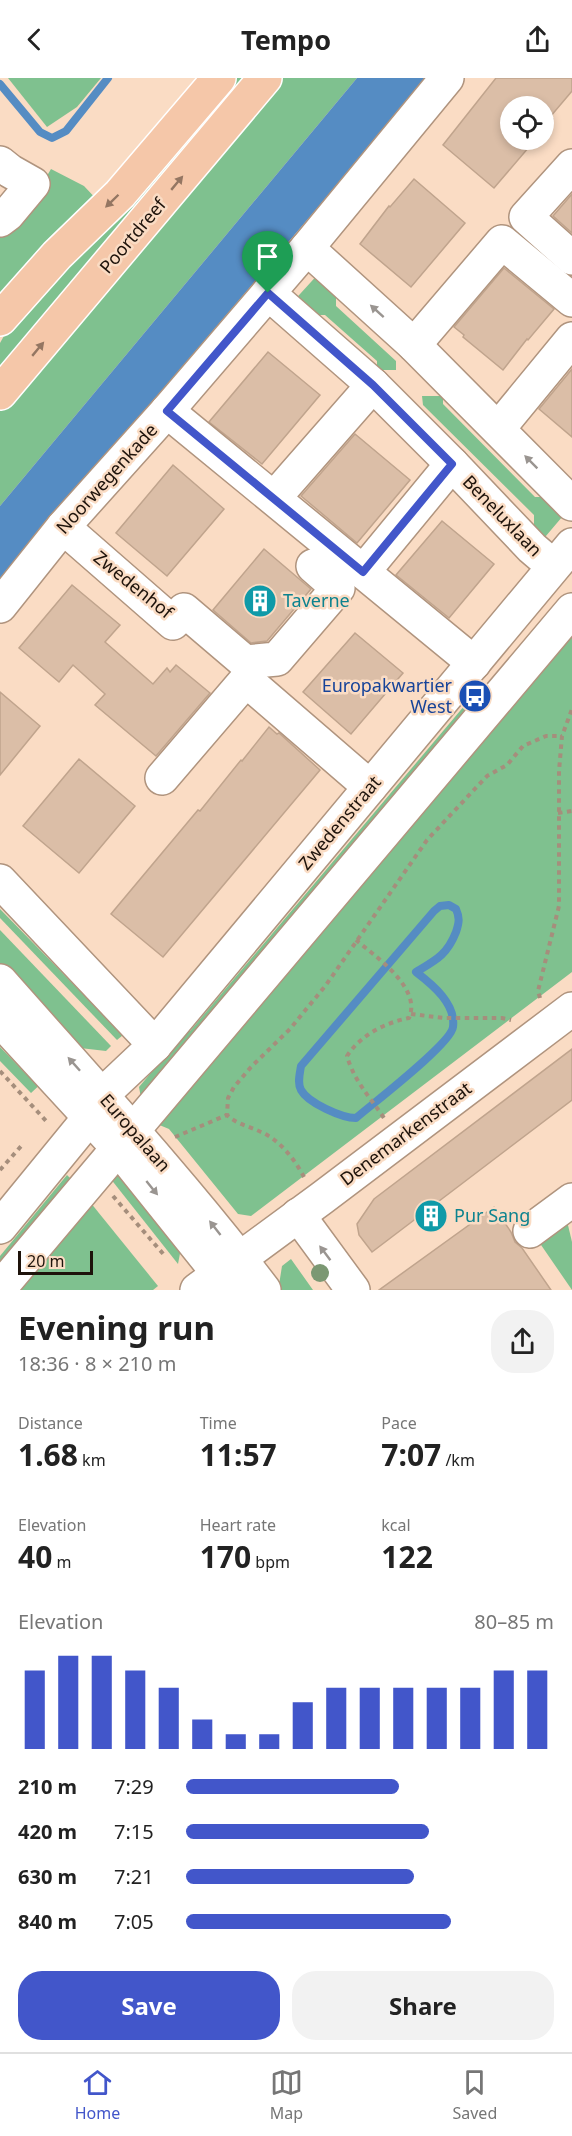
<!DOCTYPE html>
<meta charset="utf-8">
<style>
body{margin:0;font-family:"Noto Sans",sans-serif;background:#f2f2f2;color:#222;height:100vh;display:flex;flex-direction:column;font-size:22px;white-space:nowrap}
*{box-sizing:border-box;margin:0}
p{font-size:20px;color:#767676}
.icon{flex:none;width:33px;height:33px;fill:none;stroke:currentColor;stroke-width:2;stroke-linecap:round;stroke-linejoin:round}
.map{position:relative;height:1212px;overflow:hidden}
.side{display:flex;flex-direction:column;background:#fff;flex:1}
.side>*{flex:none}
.fabs{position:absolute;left:500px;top:18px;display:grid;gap:12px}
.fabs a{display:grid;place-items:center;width:54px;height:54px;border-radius:50%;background:#fff;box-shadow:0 3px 9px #0003;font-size:30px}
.scale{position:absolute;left:18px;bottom:15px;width:75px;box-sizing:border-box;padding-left:6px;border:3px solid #1e130b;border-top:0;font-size:16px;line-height:21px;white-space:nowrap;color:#1e130b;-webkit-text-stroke:4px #fadcc4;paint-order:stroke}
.pin{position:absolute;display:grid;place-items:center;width:51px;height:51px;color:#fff;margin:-62px -26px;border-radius:50% 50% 50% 0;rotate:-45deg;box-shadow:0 0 6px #0007}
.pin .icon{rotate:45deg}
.round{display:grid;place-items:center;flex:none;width:63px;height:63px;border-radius:24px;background:#f2f2f2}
.overview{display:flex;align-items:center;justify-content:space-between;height:102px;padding:0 18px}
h1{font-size:33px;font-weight:700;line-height:45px}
.metrics{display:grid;grid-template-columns:repeat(3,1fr);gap:9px;height:102px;padding:6px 18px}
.metrics div{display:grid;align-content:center}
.metrics b{font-size:30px;font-weight:700}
.metrics small{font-size:16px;font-weight:400}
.metrics p{font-size:16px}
.chart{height:168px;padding:12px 18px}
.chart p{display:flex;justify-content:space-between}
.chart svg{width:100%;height:108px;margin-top:6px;stroke:#4256ca;stroke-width:6}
.cta{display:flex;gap:12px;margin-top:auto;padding:12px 18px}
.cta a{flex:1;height:69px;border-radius:24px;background:#4256ca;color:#fff;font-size:24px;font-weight:700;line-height:69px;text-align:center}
.cta a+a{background:#f2f2f2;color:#222}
ul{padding:0 18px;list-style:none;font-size:20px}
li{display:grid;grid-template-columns:96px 72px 1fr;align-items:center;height:45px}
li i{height:15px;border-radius:8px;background:#4256ca}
header{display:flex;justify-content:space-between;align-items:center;height:78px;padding:0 18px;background:#fff;font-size:27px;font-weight:700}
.tab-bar{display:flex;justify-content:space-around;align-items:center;height:84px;border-top:2px solid #e0e0e0;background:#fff;font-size:16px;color:#767676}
.tab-bar a{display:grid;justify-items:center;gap:3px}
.tab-bar .selected{color:#4256ca}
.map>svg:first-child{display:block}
.green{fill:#7fc18f}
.water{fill:#558cc3}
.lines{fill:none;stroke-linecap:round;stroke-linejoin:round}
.stream{stroke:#558cc3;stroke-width:8}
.building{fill:#dbbea7;stroke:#c0a48d;stroke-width:1.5}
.minor-casing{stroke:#b0947e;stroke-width:36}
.major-casing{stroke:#fff;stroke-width:36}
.path{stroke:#a58e7c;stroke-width:4;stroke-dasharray:4.5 4.5;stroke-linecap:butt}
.minor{stroke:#fff;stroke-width:33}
.major{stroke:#f5c7a9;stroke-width:33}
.tree{fill:#7b9873}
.oneway{fill:#947662}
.oneway2{fill:#9a9591}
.route-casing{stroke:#fff;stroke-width:12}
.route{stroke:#4256ca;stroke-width:8}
.labels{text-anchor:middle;stroke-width:5;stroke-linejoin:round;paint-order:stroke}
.street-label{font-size:18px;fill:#1e130b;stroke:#fadcc4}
.culture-label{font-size:18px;fill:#0d838f;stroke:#fadcc4;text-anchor:start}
.transit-label{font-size:18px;fill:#164399;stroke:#fadcc4;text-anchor:end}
</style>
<header><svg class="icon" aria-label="back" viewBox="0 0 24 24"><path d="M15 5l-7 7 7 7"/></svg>Tempo<svg class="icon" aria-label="share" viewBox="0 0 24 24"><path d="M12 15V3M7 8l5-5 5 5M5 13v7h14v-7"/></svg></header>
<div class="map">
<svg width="572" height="1212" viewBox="0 0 572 1212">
<rect width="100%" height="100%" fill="#fadcc4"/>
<!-- green -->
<g class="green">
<path d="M8,0H101L77,29L47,49Z"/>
<path d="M228,0H258L0,306V265L18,233Z"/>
<path d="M276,0H357L0,428V329Z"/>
<path d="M51,91L84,108L101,126L0,229V154L34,120Z"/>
<path d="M321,193L350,220H336V228L396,283V292H377V283L325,237H301L290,227Z"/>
<path d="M422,318H443V326L535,419H556L568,432L540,465L520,447L534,446V437L423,327Z"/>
<path d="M572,554V894L251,1138L238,1136L169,1051L157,1046Z"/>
<path d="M465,627L469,631L141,1020L139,1009L187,952L190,953Z"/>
<path d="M0,831L123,957L117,962L0,840Z"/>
<path d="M0,852L111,968L106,973L80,970L0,888Z"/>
<path d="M0,969L29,999L37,991L46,1001L31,1015L0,983Z"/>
<path d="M122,1086L183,1159L178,1186L110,1100Z"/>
<path d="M67,1097L73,1103L0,1188V1178Z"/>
<path d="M90,1124L158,1208L153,1212H16Z"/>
<path d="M567,1143L572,1164V1212L539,1164Z"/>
<path d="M291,1181L313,1212H272L279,1207L282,1188Z"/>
</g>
<!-- water -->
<path class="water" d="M357,0H428L0,503V428Z"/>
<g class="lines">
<!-- stream -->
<g class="stream">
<path d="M0,6L40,54L52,60L66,53L108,0"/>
<path d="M449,827L456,831C460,840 459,845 456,854C447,877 436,882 416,894C433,907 456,926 453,949C451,966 372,1026 356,1040C342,1040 308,1025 301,1012C297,1005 300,995 301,988L434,833L440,828Z"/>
</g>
</g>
<!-- building -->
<g class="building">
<path d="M496,0H572V13L550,39L553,41L543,52V28H510V62H535L494,110L443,67Z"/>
<path d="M414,101L465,145L411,209L360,166L389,128L390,129Z"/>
<path d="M572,116V155L553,138Z"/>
<path d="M504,190L554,231L528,262L527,261L503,292L463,259L464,257L454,249Z"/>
<path d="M268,274L320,317L262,386L209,344Z"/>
<path d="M572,291V359L539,331Z"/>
<path d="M355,356L410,402L357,465L301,418Z"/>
<path d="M173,387L224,431L167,498L116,455Z"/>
<path d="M442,443L494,486L449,540L396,497Z"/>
<path d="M264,471L311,511L267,563L251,565L213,532Z"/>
<path d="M72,507L120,547L105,564L153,606L167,590L170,594L176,587L210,615L156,678L95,627L105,616L73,587L59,604L19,570Z"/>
<path d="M355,555L403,595L351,656L303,614Z"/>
<path d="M0,614L40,648L0,697Z"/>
<path d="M269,649L277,656L279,655L320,692L163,879L111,836L198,732L200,733L241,682L242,683Z"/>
<path d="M79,681L135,728L79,795L23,748Z"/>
<path d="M572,971V1022L372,1174L359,1157L357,1146L374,1121Z"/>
<path d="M494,1129L511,1154L515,1164L522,1170L551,1212H379Z"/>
</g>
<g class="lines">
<defs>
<g id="minor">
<path d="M0,85L10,93L33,106L8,136L0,142"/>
<path d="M572,88L526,139L572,180"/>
<path d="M307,170L414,267L572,426"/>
<path d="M268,215L373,307L452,386L532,470L553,488"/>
<path d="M414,267L502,164L572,222"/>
<path d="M167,333L474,585"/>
<path d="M498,351L572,261"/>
<path d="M274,420L373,307"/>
<path d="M63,449L173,545L184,532L245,584L277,581L338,510L313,488"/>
<path d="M363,494L452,386"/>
<path d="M0,528L63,449L167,333L307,170L447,0"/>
<path d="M162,700L246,602L370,709"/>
<path d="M0,803L155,967"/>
<path d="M0,903C90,1005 182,1104 264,1212"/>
<path d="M0,942L118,1070L231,1211"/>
<path d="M298,1137L353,1212"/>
<path d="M0,1149L90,1039L102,1017L155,967L572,467"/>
<path d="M530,1153L572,1122"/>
<path d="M0,1210L572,532"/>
<path d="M197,1212L322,1120L572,931"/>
</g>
<g id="major">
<path d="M0,241L57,177L120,116L219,0"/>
<path d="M0,315L265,0"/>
</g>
</defs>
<!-- minor casing -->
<use href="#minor" class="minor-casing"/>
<!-- major casing -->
<use href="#major" class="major-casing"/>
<!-- path -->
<g class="path">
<path d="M558,735L572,733"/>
<path d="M356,862C376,879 422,910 409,940C384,945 361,957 347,978C354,1003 370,1019 384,1040"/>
<path d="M540,920L538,913L559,828V693L562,658L572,631"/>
<path d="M411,936L444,940H502L511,942"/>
<path d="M0,993L48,1045"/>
<path d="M175,1059L227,1037"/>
<path d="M0,1092L23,1066"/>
<path d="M304,1099C295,1082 280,1062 261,1054C249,1048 236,1046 227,1037L228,1020L234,1009L251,989L290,951L326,907L427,762L487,698L507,687L523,668L546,658H562"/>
<path d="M113,1118L165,1178"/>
</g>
<!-- minor -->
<use href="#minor" class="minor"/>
<!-- major -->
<use href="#major" class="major"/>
</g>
<!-- trees -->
<circle class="tree" cx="320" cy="1195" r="9"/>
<!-- one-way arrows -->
<defs><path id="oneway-solid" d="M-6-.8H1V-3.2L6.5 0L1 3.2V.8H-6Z" transform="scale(1.5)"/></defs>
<g class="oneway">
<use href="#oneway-solid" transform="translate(177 105) rotate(-50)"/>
<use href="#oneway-solid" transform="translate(112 123) rotate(136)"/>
<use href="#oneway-solid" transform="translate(38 271) rotate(-50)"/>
</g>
<g class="oneway2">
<use href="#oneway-solid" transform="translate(377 233) rotate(-138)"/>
<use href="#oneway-solid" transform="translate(531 384) rotate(-135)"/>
<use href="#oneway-solid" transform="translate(74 986) rotate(-132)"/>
<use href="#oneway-solid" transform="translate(152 1110) rotate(51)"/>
<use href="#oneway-solid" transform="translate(215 1150) rotate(-128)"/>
<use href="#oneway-solid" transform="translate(325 1175) rotate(-127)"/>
</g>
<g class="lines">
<defs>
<path id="route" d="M268,215L373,307L452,386L363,494L167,333Z"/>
</defs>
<!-- route casing -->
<use href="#route" class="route-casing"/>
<!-- route -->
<use href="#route" class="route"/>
</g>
<!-- icons -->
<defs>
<symbol id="building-disc" viewBox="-11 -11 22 22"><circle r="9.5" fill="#0f9aa8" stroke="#fadcc4"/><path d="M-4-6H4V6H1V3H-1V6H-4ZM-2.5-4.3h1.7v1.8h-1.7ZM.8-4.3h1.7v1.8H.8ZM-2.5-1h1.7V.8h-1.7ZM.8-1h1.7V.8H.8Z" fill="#fff"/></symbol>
<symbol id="bus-disc" viewBox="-11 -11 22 22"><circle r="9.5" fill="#1a4fb4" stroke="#fadcc4"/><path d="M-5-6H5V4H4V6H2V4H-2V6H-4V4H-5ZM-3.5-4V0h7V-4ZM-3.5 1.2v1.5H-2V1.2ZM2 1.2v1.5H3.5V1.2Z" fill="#fff"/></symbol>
</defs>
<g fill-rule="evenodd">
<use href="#building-disc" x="241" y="504" width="38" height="38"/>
<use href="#bus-disc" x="456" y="599" width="38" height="38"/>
<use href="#building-disc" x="412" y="1119" width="38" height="38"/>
</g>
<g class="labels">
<!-- street labels -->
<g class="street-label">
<text transform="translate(133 158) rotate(-50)" y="6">Poortdreef</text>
<text transform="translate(107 401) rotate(-48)" y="6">Noorwegenkade</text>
<text transform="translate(502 438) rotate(46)" y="6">Beneluxlaan</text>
<text transform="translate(133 507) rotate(39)" y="6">Zwedenhof</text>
<text transform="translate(340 745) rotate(-50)" y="6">Zwedenstraat</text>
<text transform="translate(135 1055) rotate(49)" y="6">Europalaan</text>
<text transform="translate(406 1056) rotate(-37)" y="6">Denemarkenstraat</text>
</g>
<!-- culture labels -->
<g class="culture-label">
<text x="283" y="529">Taverne</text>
<text x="454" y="1144">Pur Sang</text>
</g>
<!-- transit labels -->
<g class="transit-label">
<text x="452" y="614">Europakwartier<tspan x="452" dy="21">West</tspan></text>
</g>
</g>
</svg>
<div class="fabs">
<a><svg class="icon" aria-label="locate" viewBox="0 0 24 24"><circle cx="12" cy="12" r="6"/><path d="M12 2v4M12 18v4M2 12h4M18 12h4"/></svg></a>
</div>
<div class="scale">20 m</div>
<div class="pin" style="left:268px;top:215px;background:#1e9e55"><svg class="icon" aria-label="arrive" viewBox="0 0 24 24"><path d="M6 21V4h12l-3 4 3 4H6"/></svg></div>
</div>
<section class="side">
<div class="overview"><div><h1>Evening run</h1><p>18:36 · 8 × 210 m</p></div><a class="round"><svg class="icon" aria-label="share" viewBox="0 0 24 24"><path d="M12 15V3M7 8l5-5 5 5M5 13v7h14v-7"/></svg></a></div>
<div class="metrics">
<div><p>Distance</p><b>1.68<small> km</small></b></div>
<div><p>Time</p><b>11:57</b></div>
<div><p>Pace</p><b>7:07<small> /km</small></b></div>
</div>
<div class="metrics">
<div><p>Elevation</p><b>40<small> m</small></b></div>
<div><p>Heart rate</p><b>170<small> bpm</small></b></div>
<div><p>kcal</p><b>122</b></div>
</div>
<div class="chart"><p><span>Elevation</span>80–85 m</p>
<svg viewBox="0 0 160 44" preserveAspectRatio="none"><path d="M5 44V12M15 44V6M25 44V6M35 44V12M45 44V19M55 44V32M65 44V38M75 44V38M85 44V25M95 44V19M105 44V19M115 44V19M125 44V19M135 44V19M145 44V12M155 44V12"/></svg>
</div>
<ul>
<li><b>210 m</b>7:29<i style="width:58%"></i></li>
<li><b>420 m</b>7:15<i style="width:66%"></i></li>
<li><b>630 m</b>7:21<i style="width:62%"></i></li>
<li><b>840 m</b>7:05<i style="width:72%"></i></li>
</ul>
<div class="cta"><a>Save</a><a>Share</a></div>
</section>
<nav class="tab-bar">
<a class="selected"><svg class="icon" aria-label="home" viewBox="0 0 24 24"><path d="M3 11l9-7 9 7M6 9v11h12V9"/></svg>Home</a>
<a><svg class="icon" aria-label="map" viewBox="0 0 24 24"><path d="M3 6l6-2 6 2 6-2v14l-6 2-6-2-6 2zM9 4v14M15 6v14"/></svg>Map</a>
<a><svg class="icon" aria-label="saved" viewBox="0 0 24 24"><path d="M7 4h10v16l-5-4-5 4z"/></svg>Saved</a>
</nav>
